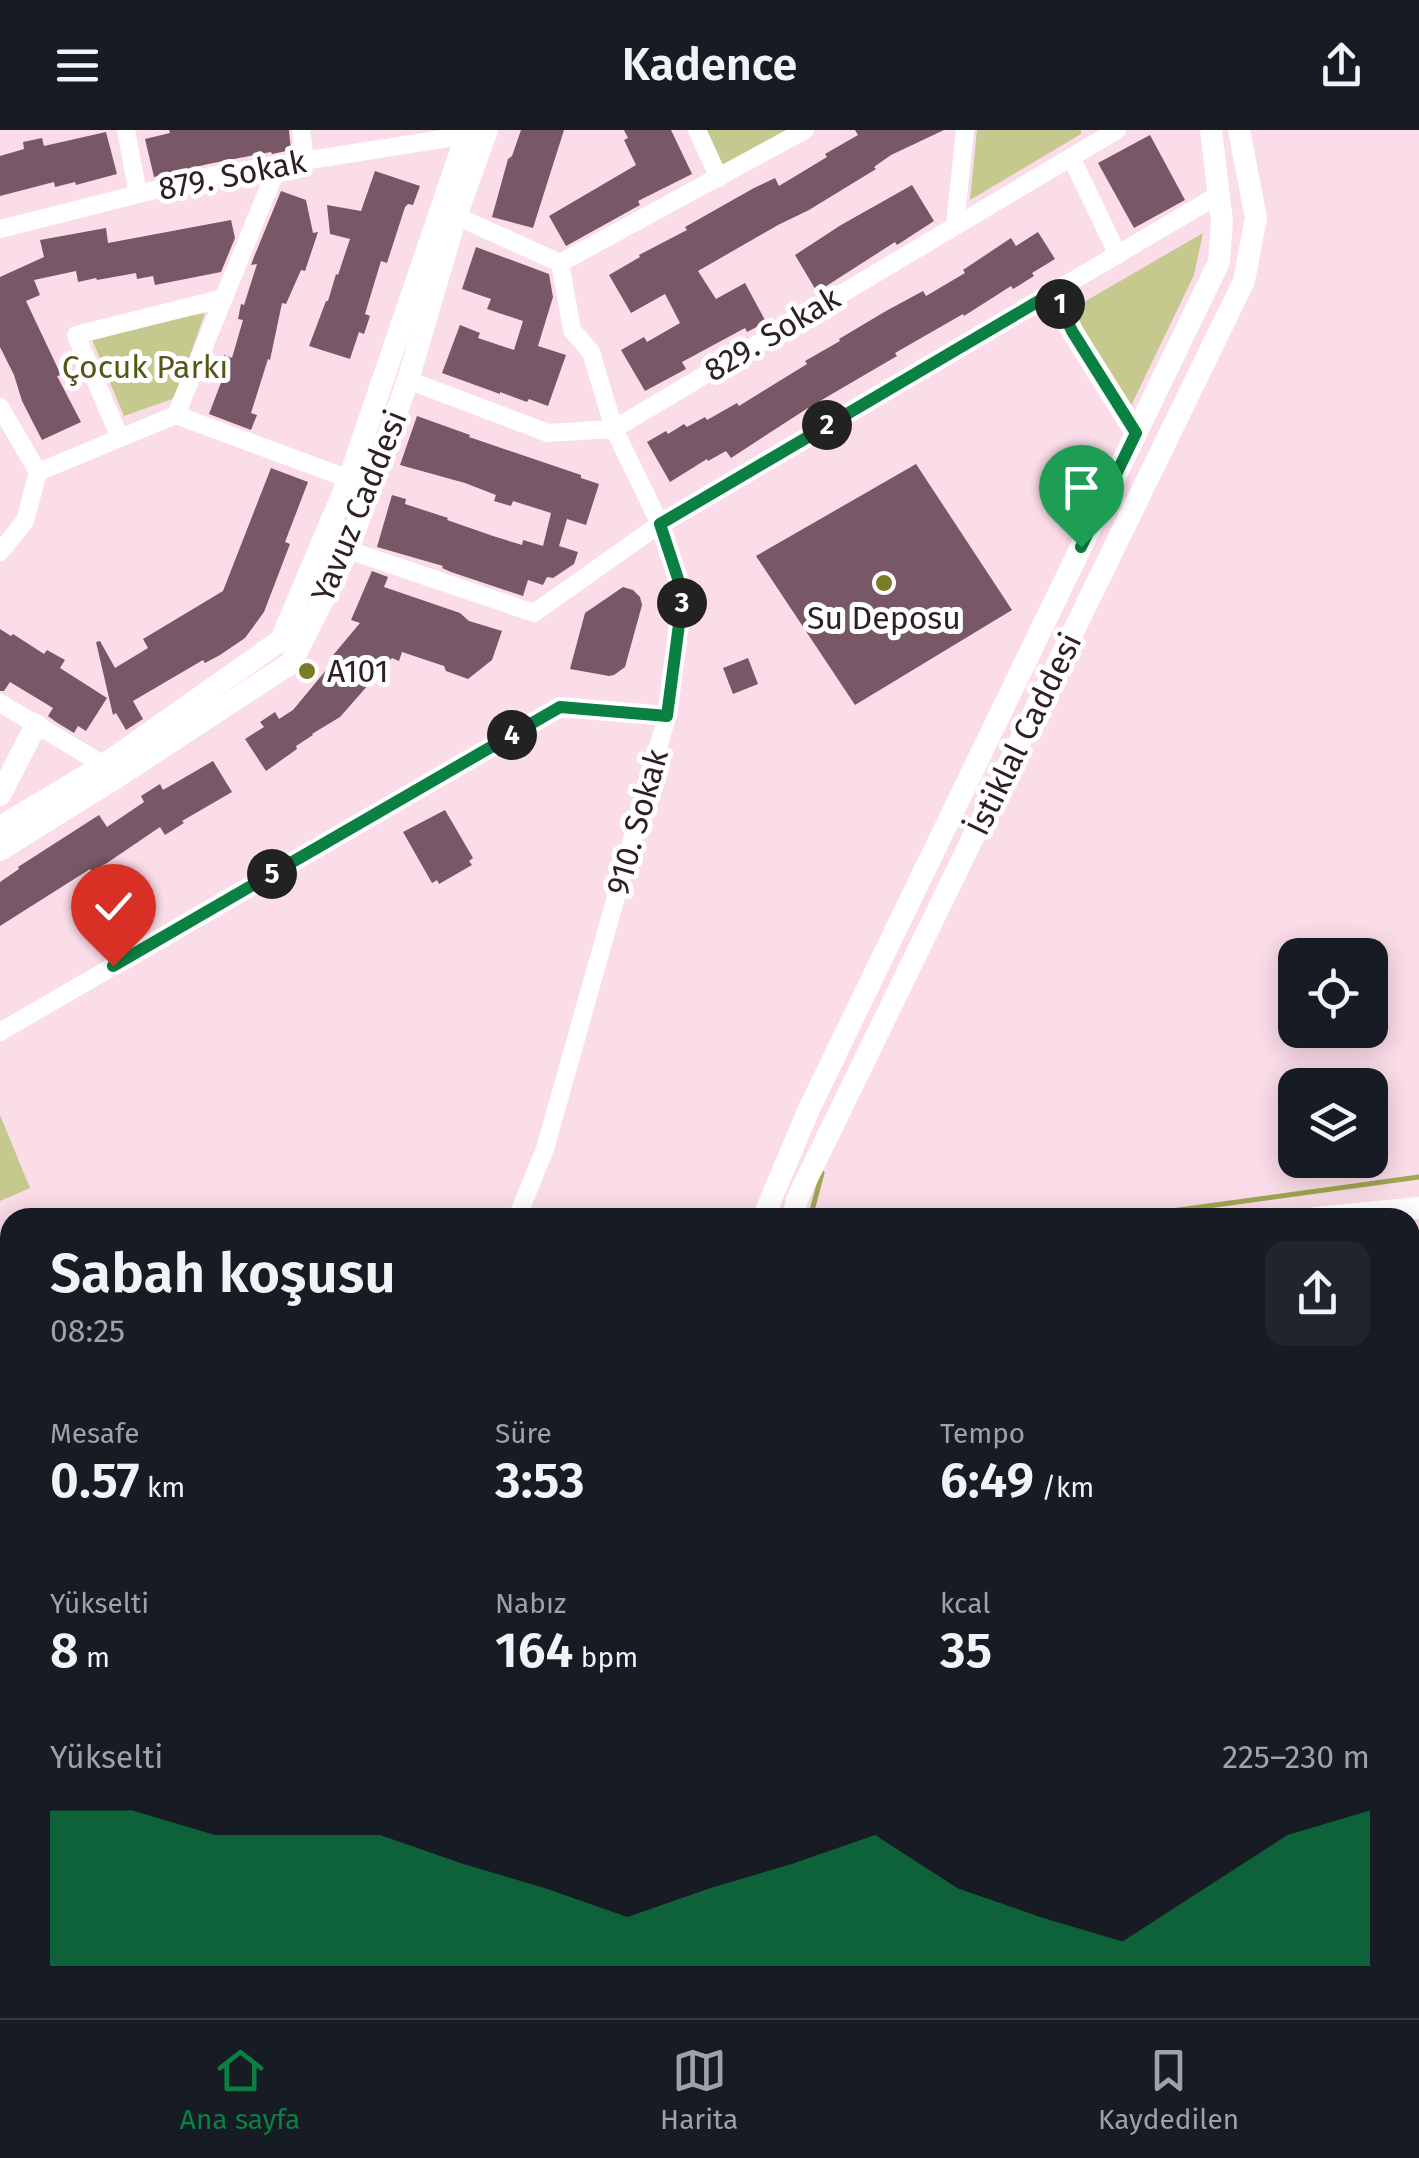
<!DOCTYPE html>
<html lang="tr">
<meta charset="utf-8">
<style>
body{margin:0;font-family:"Fira Sans",sans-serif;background:#20242c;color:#f1f3f6;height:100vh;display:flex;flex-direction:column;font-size:38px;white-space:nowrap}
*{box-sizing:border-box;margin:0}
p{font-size:32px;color:#9ea1a6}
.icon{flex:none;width:55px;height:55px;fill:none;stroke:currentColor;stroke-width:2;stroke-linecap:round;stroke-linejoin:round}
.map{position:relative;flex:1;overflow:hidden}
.side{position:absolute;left:0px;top:1078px;width:1420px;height:812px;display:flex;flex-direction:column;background:#171b24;border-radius:30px 30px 0 0;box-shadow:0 5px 25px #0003}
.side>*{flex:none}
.tools{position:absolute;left:1278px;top:808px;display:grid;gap:20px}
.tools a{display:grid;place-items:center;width:110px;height:110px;border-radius:20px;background:#171b24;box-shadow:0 5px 25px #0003;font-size:50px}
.pin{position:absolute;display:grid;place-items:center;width:85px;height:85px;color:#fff;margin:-102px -42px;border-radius:50% 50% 50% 0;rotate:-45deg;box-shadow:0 0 10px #0007}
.pin .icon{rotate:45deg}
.km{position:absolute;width:50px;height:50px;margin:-25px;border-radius:50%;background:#222;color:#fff;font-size:28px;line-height:50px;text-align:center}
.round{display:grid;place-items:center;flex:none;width:105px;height:105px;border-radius:20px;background:#20242c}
.head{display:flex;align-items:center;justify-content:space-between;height:170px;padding:0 50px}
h1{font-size:55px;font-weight:600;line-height:75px}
.stats{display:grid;grid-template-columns:repeat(3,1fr);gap:15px;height:170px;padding:10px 50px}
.stats div{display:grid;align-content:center}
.stats b{font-size:50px;font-weight:600}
.stats small{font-size:28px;font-weight:400}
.stats p{font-size:28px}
.chart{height:280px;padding:20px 50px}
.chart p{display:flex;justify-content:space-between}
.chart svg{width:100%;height:180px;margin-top:10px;fill:#0b8043;opacity:.7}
header{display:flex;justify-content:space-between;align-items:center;height:130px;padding:0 50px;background:#171b24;font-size:45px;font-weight:600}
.dock{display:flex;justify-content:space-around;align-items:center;height:140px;border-top:2px solid #363941;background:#171b24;font-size:28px;color:#9ea1a6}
.dock a{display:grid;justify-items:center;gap:5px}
.dock .selected{color:#0b8043}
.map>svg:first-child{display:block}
.green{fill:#c5c98e}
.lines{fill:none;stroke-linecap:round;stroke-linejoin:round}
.stream{stroke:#a1a652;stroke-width:5}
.building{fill:#785766}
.minor{stroke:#fff;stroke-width:18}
.major{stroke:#fff;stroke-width:22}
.highway{stroke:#fff;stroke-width:28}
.route-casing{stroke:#fff;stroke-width:20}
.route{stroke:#0b8043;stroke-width:12}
.poi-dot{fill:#797c26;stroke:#fff;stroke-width:4}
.labels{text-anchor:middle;stroke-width:10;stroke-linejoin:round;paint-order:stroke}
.street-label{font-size:32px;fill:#2e2027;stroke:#fff}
.park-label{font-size:32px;fill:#545719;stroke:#fff}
.poi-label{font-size:32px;fill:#2e2027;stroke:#fff}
</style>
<header><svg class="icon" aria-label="menu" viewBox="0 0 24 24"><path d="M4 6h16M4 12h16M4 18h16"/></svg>Kadence<svg class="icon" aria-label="share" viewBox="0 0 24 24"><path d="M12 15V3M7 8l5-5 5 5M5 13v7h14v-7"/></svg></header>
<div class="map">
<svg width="1419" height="1888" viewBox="0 0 1419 1888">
<rect width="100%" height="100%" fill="#fbdce9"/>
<!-- green -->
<g class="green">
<path d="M697,0H805L719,48Z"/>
<path d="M977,0H1081V4L970,70Z"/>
<path d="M1203,103L1194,145L1129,280L1072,179Z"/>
<path d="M205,183L175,268L124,286L91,207Z"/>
<path d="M0,985L30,1058L0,1071Z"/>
</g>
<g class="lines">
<!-- stream -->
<g class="stream">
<path d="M810,1088L822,1043"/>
<path d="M1120,1088L1419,1047"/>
<path d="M1410,1731L1419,1729"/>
<path d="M1294,1888L1296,1880"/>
</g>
</g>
<!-- building -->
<g class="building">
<path d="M169,0H289L291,20L272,24L271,22L208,34L154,47L145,9L170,3Z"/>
<path d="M521,0H564L533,98L492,87L508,29L512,26Z"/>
<path d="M624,0H671L692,44L638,71L640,75L566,116L549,86L636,35L624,10L628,8Z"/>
<path d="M855,0H944L891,25L874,37L876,39L809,80L778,95L698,141L716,169L745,153L766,192L747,202L745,198L682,232L686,239L645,261L621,220L644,207L647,212L680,193L665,164L631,183L609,145L640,127L639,125L687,100L685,97L754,58L775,48L779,56L827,27L825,24L858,5Z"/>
<path d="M106,2L117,44L76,55L75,52L55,57L54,52L0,66V26L24,19L23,12L42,8L44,16Z"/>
<path d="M1150,5L1185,70L1134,98L1098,33Z"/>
<path d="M375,41L420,56L413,75L408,74L405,77L387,133L381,131L365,184L370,186L364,204L359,202L350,229L309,216L326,171H328L336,144L338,145L350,109L330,104L327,75L361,81Z"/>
<path d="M912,55L934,91L897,115L895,112L817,162L795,125L841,95Z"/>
<path d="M281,61L306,70L313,103L318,102L305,141L301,140L286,174L282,173L270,230L268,229L251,283L257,285L251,300L209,284L222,250L216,248L224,225L232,228L243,190L238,189L241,174L244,175L257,134L251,135L254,127Z"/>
<path d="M231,90L235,108L221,142L155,155L153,146L137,149L136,143L97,150L96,148L78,152L76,141L34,150L40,165L26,171L61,245L57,246L81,292L42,310L22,271L14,245L0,217V147L44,127L40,110L106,98L108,113Z"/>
<path d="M1038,102L1055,129L1032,143L1034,146L1013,159L1011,156L964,186L963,184L895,223L897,226L808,278L731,328L726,321L708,331L707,329L670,352L647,312L666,301L668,304L684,294L687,297L705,287L707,290L737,273L739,276L807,234L805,231L840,211L839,209L886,181L923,161L926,166L965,143L963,140L1011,108L1016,116Z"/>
<path d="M476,117L549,144L553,167L538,216L566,225L548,276L529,269L527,272L500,262V264L442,243L460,195L480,203L478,208L514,220L523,191L487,179L491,169L462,159Z"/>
<path d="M417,286L470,305L469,307L581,345V348L599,354L586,395L567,389L559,416L578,422L574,434L553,448L547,447L543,455L528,450L523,466L451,442L442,438L443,436L377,417L392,365L406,369L405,374L448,388L447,390L493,406L522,415L523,410L543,416L551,383L513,371L511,376L494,371L496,365L465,353L400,335Z"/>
<path d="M916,334L1012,480L855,575L756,426Z"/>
<path d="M271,338L308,352L285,412L290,414L264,482L245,508L220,525L205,533L203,530L133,571L143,589L126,600L116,583L113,585L96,512L100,511L115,538L148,518L143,509L223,461Z"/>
<path d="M372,441L388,447L384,457L460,483L469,491L502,501L492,530L468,549L446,541L444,536L402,522L399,531L392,528L340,587L312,604L313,605L296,616L297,619L266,641L245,609L264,597L260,592L275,582L279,589L293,580L332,533L329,530L360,493L351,490Z"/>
<path d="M623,457L633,460L640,467L642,475L625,537L614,545L609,546L570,539L585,483Z"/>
<path d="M0,499L11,506L13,504L44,524L47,520L65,530L60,538L107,568L86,601L78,596L74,603L56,592L48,586L53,578L10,552L4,561H0Z"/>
<path d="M748,528L758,554L733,564L723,538Z"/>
<path d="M213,631L232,662L182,691L184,693L165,705L160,697L107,733L91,741L90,739L0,796V752L19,739L18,737L99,685L107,697L144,672L141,666L160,654L163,660Z"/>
<path d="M445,680L473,728L469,731L472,735L439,754L437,750L432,753L403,702Z"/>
</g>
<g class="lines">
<!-- minor -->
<g class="minor">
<path d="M126,0L138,64"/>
<path d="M301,0L305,29"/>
<path d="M697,0L719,48"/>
<path d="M1071,27L1118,125"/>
<path d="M456,86L560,133L805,0"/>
<path d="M955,95L965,0"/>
<path d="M0,99L210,46L467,5"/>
<path d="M408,250L548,303L614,299L1117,0"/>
<path d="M0,277L38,342"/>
<path d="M176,285L278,35"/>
<path d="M176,285L349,349"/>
<path d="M120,308L76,205L224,168"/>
<path d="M348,420L534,483L660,394L1220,64"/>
<path d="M0,422L25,391L38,342L176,285"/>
<path d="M0,573L104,635L109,642"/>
<path d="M0,902L560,577L667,586"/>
<path d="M517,1088L545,1019L667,586L683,463L660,394L614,299L591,222L572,200L560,133"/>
<path d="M0,1394L10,1391"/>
</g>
<!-- major -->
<g class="major">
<path d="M1055,162L1072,201L1136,303"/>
<path d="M0,665L36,595"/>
<path d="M0,697L104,635L281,510L349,349L468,0"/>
<path d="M0,720L114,649L291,533L348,420L408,250L456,86L487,0"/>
<path d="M763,1088L809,979L1219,132L1222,92L1211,0"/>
<path d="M793,1088L797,1069L1244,151L1256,88L1239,0"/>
<path d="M1315,1088L1419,1078"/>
<path d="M1410,1110L1419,1109"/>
</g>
<!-- highway -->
<g class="highway">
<path d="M1410,1484L1419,1477"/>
<path d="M0,1625L10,1624"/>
<path d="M0,1680L10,1678"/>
<path d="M0,1711H10"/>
<path d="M1410,1805L1419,1809"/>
<path d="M1410,1846L1419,1849"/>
<path d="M814,1880L825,1888"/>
<path d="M1390,1880L1419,1888"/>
<path d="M1000,1888L1001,1880"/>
</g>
</g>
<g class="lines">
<defs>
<path id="route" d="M113,836L560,577L667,586L683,464L660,394L1054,162L1072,201L1136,303L1081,417"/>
</defs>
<!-- route casing -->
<use href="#route" class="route-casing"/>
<!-- route -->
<use href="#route" class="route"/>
</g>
<!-- markers -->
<g class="poi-dot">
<circle cx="884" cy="453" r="10"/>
<circle cx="307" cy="541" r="10"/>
</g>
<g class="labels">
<!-- street labels -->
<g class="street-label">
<text transform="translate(232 45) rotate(-11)" y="11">879. Sokak</text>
<text transform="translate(772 204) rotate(-31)" y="11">829. Sokak</text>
<text transform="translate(359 376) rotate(-68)" y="11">Yavuz Caddesi</text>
<text transform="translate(1024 604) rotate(-64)" y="11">İstiklal Caddesi</text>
<text transform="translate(637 692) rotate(-74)" y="11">910. Sokak</text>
</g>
<!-- park labels -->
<g class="park-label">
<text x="145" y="248">Çocuk Parkı</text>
</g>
<!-- poi labels -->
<g class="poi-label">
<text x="884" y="499">Su Deposu</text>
<text x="327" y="552" text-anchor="start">A101</text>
</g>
</g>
</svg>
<div class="tools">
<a><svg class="icon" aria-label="locate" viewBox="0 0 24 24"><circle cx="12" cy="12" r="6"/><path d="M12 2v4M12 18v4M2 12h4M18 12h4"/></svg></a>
<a><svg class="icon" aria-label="layers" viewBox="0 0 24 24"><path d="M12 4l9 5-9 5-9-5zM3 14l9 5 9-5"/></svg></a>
</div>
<div class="pin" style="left:1081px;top:417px;background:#1e9e55"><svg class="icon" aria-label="arrive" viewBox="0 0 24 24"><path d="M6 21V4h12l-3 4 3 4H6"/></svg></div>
<div class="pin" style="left:113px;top:836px;background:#d93025"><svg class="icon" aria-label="check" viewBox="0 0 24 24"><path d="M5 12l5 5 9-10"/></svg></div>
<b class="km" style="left:1060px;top:174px">1</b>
<b class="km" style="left:827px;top:295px">2</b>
<b class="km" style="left:682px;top:473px">3</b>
<b class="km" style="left:512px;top:605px">4</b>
<b class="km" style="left:272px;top:744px">5</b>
<section class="side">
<div class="head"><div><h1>Sabah koşusu</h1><p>08:25</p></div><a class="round"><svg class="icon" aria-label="share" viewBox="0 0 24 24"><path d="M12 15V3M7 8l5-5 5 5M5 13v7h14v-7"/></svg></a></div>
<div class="stats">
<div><p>Mesafe</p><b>0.57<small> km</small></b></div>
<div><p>Süre</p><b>3:53</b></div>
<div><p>Tempo</p><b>6:49<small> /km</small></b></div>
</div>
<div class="stats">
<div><p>Yükselti</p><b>8<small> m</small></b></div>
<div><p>Nabız</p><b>164<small> bpm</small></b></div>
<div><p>kcal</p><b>35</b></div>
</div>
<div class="chart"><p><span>Yükselti</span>225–230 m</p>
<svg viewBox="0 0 160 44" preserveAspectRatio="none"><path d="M0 44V6L10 6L20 12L30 12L40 12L50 19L60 25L70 32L80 25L90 19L100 12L110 25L120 32L130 38L140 25L150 12L160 6V44z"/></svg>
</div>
</section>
</div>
<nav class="dock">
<a class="selected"><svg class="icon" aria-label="home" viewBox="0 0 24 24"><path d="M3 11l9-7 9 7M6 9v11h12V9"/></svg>Ana sayfa</a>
<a><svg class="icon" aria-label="map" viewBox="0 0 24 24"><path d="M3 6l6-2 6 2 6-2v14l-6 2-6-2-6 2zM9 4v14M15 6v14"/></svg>Harita</a>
<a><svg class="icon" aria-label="saved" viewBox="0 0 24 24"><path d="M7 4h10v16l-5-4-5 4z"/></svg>Kaydedilen</a>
</nav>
